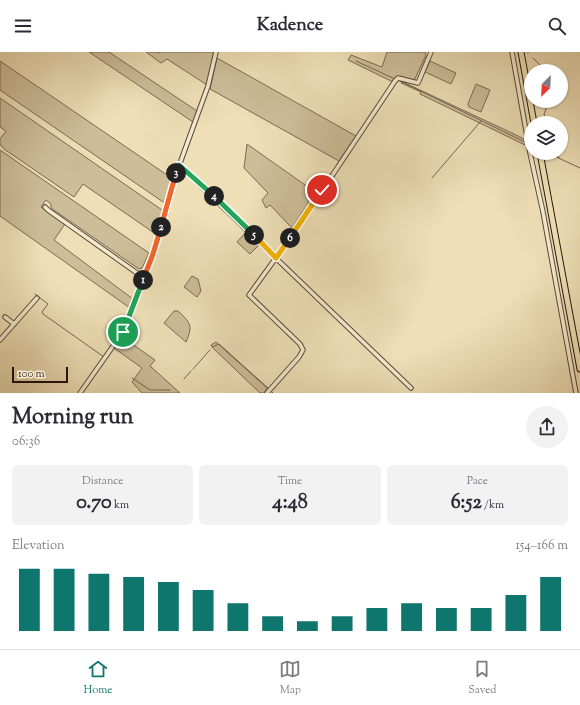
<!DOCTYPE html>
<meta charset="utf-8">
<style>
body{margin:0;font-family:"Sorts Mill Goudy",serif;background:#f2f2f3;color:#2b2b33;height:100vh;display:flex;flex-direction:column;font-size:15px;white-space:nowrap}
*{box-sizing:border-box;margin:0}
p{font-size:13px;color:#7c7c81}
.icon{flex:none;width:22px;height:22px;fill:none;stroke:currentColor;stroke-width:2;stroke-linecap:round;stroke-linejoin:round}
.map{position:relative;height:341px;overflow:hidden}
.side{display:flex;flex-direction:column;background:#fff;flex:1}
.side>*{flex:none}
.needle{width:26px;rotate:204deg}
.buttons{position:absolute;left:524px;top:12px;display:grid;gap:8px}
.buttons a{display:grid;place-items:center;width:44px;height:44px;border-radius:50%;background:#fff;box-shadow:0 1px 3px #0004;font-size:20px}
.scale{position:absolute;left:12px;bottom:10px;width:56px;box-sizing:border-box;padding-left:4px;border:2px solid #29170d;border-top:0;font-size:11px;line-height:14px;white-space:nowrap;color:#29170d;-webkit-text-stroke:3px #f4ead0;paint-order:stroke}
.pin{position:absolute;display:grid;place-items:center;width:34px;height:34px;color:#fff;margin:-17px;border:2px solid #fff;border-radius:50%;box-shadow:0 1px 4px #0007}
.km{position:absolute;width:20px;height:20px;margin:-10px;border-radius:50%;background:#222;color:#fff;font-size:11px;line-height:20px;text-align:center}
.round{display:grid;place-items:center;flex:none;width:42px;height:42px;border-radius:21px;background:#f2f2f3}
.headline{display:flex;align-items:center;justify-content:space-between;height:68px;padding:0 12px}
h1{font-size:22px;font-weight:800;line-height:30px}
.figures{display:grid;grid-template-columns:repeat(3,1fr);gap:6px;height:68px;padding:4px 12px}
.figures div{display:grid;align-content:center;border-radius:6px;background:#f2f2f3;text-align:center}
.figures b{font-size:20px;font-weight:800}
.figures small{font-size:11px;font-weight:400}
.figures p{font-size:11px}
.chart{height:112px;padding:8px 12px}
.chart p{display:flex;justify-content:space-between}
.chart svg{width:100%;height:72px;margin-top:4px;stroke:#0f766e;stroke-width:6}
header{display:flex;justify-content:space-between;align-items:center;height:52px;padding:0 12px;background:#fff;font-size:18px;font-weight:800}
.menu{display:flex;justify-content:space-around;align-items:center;height:56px;border-top:1px solid #e1e1e2;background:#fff;font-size:11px;color:#7c7c81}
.menu a{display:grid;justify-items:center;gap:2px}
.menu .active{color:#0f766e}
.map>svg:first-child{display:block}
.green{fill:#cdbd99;stroke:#7b6a53}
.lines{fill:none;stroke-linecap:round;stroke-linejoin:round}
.stream{stroke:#776650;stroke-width:1}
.minor-casing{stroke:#5a4937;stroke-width:5.5}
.primary-casing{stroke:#29170d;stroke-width:7}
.minor{stroke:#f4ead0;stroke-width:3.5}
.primary{stroke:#eedfb6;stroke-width:5}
.split-1-casing{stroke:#fff;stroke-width:8}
.split-2-casing{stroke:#fff;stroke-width:8}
.split-3-casing{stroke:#fff;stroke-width:8}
.split-4-casing{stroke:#fff;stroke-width:8}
.split-5-casing{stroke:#fff;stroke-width:8}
.split-6-casing{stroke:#fff;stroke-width:8}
.split-7-casing{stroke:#fff;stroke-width:8}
.split-1{stroke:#22a559;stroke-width:5}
.split-2{stroke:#f0652b;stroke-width:5}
.split-3{stroke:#f0652b;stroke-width:5}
.split-4{stroke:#22a559;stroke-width:5}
.split-5{stroke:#22a559;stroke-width:5}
.split-6{stroke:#f5b400;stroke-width:5}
.split-7{stroke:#f5b400;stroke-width:5}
</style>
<header><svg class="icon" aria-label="menu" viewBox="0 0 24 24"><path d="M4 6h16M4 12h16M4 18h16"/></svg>Kadence<svg class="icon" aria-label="search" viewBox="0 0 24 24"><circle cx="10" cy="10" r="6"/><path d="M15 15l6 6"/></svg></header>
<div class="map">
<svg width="580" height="341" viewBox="0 0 580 341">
<rect width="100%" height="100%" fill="#eedfb6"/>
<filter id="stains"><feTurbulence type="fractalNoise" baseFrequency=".005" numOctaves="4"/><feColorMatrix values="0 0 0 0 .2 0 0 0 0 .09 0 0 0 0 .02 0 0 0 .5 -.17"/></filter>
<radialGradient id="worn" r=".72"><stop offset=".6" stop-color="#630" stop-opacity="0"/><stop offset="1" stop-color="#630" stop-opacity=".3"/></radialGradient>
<!-- green -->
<g class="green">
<path d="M89,0H109L197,59L193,70Z"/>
<path d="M146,0H214L207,33L167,7L161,11Z"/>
<path d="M387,0H425L426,3L414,29L396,25L393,30L348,8L351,3L382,15Z"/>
<path d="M217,6L356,84L339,109L210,37Z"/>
<path d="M0,9L173,127L166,152L0,38Z"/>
<path d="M430,9L456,21L451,32L425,20Z"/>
<path d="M403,30L514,82L524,87L525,93L420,42L421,40L401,31Z"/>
<path d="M476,32L490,38L481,60L469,55L468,52Z"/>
<path d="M0,46L162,158L164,162L157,183L83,132L74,145L4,97L3,95L0,93V87L6,79L0,75Z"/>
<path d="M247,92L315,140L292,176L270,153L266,156L262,148L268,141L244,116Z"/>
<path d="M0,98L149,201L142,216L139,217L51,156V152L46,148L41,155L65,172L54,188L133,247L130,256L0,164Z"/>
<path d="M246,180L259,193L250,202L237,190Z"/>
<path d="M192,224L198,227L201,239L197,245L184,235Z"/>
<path d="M174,259H178C191,271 193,274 186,290L164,271Z"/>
<path d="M122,285L155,308L150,314L180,341H142L132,330L142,316L114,296Z"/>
<path d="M216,290L267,336L264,341H260L214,297L211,293Z"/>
</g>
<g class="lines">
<!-- stream -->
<g class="stream">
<path d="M157,0L159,1"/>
<path d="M528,0V1"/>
<path d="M533,6L546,19"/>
<path d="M356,9L395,27"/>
<path d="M398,28L525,90"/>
<path d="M547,71L544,62L549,49"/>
<path d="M557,101L559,106"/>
<path d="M550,102L580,116"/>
<path d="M432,126L481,69"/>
<path d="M35,242L48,252L42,260L43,262L104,305"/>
<path d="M212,295L219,292L268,336"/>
<path d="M193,317L210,298"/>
<path d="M132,326L150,338H170"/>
<path d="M184,327L191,319"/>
<path d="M272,340L273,341"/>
</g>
<defs>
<g id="minor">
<path d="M512,0L530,101L543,160L576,341"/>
<path d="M179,113L411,336"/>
<path d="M45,155L48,158L144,226"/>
<path d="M5,265L14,272"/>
<path d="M0,288L37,246"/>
<path d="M80,341L123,280L129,266L153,202L175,125L208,34L216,0"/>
<path d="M267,341L299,305L303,298L300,292L249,243L294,181L395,29L398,26L418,31L431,0"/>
</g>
<g id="primary">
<path d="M521,0L534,71"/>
<path d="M540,101L580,317"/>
</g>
</defs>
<!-- minor casing -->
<use href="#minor" class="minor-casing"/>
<!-- primary casing -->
<use href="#primary" class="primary-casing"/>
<!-- minor -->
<use href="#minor" class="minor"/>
<!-- primary -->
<use href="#primary" class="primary"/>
</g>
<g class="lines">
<defs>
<path id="split-1" d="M123,280L143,228"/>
<path id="split-2" d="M143,228L153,202L161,175"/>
<path id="split-3" d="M161,175L176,121"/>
<path id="split-4" d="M176,121L179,113L214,144"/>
<path id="split-5" d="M214,144L254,183"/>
<path id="split-6" d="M254,183L276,206L290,186"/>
<path id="split-7" d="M290,186L322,138"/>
</defs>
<!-- split-1 casing -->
<use href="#split-1" class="split-1-casing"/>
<!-- split-2 casing -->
<use href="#split-2" class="split-2-casing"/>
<!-- split-3 casing -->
<use href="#split-3" class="split-3-casing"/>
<!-- split-4 casing -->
<use href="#split-4" class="split-4-casing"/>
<!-- split-5 casing -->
<use href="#split-5" class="split-5-casing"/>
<!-- split-6 casing -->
<use href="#split-6" class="split-6-casing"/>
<!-- split-7 casing -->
<use href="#split-7" class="split-7-casing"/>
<!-- split-1 -->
<use href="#split-1" class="split-1"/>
<!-- split-2 -->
<use href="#split-2" class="split-2"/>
<!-- split-3 -->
<use href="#split-3" class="split-3"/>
<!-- split-4 -->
<use href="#split-4" class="split-4"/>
<!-- split-5 -->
<use href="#split-5" class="split-5"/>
<!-- split-6 -->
<use href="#split-6" class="split-6"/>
<!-- split-7 -->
<use href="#split-7" class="split-7"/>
</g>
<rect width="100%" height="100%" filter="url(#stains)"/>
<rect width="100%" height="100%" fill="url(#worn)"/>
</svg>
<div class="buttons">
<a><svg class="needle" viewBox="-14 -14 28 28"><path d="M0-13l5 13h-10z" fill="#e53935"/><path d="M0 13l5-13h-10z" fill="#7c7c81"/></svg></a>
<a><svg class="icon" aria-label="layers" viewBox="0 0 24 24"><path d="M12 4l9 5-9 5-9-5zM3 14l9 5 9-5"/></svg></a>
</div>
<div class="scale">100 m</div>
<div class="pin" style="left:123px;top:280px;background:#1e9e55"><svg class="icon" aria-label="arrive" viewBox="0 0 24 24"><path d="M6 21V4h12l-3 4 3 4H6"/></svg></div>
<div class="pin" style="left:322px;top:138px;background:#d93025"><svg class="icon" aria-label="check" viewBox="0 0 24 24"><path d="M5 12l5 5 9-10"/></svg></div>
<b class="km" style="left:143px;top:228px">1</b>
<b class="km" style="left:161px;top:175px">2</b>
<b class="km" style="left:176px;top:121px">3</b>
<b class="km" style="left:214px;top:144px">4</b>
<b class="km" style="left:254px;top:183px">5</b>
<b class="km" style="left:290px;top:186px">6</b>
</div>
<section class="side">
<div class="headline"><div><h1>Morning run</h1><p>06:36</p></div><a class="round"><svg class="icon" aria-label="share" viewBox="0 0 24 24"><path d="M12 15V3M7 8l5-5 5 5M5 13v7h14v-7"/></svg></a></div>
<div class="figures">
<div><p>Distance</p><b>0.70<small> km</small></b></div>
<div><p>Time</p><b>4:48</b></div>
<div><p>Pace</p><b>6:52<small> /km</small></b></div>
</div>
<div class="chart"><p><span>Elevation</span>154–166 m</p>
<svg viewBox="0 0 160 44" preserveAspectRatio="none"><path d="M5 44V6M15 44V6M25 44V9M35 44V11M45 44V14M55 44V19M65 44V27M75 44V35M85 44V38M95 44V35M105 44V30M115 44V27M125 44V30M135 44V30M145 44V22M155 44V11"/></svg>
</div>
</section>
<nav class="menu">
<a class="active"><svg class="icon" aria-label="home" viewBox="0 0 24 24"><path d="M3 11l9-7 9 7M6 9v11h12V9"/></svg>Home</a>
<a><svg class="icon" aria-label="map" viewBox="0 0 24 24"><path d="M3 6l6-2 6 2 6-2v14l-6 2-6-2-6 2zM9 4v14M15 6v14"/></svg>Map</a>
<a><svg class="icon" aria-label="saved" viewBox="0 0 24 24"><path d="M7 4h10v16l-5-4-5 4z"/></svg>Saved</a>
</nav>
